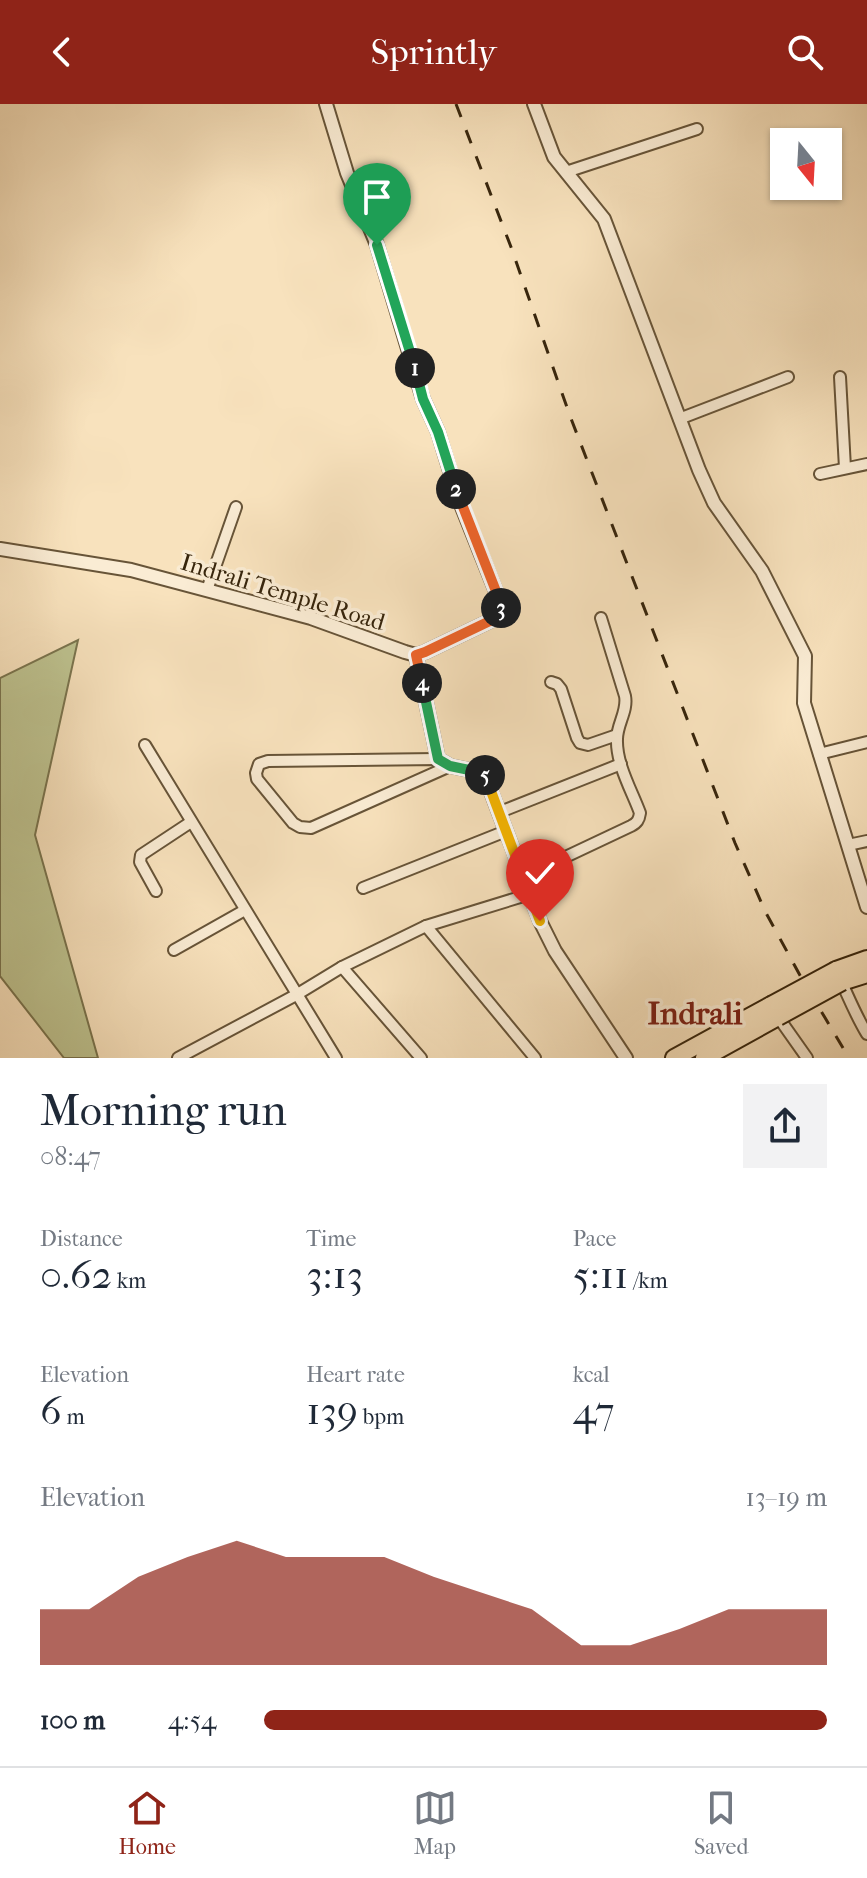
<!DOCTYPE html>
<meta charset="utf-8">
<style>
body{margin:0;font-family:"IM FELL French Canon",serif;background:#f2f2f3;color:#1f2937;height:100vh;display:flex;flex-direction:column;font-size:30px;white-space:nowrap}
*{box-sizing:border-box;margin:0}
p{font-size:26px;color:#747a83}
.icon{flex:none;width:44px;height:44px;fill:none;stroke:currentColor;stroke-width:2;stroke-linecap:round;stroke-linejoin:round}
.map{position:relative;height:954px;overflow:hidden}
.details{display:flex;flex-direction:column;background:#fff;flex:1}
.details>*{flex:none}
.needle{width:52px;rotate:162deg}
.fabs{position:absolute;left:770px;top:24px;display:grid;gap:16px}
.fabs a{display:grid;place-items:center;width:72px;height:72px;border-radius:0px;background:#fff;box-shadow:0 2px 6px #0004;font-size:40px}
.pin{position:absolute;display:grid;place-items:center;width:68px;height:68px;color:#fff;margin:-82px -34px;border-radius:50% 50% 50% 0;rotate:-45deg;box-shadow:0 0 8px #0007}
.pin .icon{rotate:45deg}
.km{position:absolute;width:40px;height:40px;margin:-20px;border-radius:50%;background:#222;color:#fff;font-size:22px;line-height:40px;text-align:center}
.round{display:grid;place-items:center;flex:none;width:84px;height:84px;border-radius:0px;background:#f2f2f3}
.summary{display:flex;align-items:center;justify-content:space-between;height:136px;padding:0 40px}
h1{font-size:44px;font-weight:600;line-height:60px}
.metrics{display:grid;grid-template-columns:repeat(3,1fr);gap:12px;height:136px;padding:8px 40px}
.metrics div{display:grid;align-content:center}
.metrics b{font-size:40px;font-weight:600}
.metrics small{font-size:22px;font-weight:400}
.metrics p{font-size:22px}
.chart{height:224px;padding:16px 40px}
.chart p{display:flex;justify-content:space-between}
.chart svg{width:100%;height:144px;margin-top:8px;fill:#8f2418;opacity:.7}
ul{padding:0 40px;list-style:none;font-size:26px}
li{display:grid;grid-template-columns:128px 96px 1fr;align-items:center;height:60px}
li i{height:20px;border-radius:10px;background:#8f2418}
header{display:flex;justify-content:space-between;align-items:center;height:104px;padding:0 40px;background:#8f2418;color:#fff;font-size:36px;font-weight:600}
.tab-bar{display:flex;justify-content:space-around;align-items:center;height:112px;border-top:2px solid #e0e1e3;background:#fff;font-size:22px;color:#747a83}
.tab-bar a{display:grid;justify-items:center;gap:4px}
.tab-bar .active{color:#8f2418}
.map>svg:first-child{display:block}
.green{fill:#bec390;stroke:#7a744e;stroke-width:2}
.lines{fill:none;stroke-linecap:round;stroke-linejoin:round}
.minor-casing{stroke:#675438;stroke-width:14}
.tertiary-casing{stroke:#675438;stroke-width:16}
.trunk-casing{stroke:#37250c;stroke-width:20}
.minor{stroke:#faecd4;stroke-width:10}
.tertiary{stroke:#faecd4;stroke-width:12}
.trunk{stroke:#f8e2bd;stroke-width:16}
.rail{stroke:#37250c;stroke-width:3;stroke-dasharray:14 14;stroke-linecap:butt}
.trunk-bridge-casing{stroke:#37250c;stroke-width:20;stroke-linecap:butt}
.trunk-bridge{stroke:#f8e2bd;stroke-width:16}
.split-1-casing{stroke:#fff;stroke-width:16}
.split-2-casing{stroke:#fff;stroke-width:16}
.split-3-casing{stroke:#fff;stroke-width:16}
.split-4-casing{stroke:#fff;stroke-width:16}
.split-5-casing{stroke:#fff;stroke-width:16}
.split-6-casing{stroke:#fff;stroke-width:16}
.split-7-casing{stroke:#fff;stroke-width:16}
.split-1{stroke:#22a559;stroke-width:10}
.split-2{stroke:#22a559;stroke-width:10}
.split-3{stroke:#f0652b;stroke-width:10}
.split-4{stroke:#f0652b;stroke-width:10}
.split-5{stroke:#22a559;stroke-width:10}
.split-6{stroke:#f5b400;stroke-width:10}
.split-7{stroke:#f5b400;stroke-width:10}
.labels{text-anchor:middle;stroke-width:7;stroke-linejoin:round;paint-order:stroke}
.street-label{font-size:24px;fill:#37250c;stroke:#faecd4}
.district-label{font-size:32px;font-weight:bold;fill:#7a1f14;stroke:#faecd4}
</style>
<header><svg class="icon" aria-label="back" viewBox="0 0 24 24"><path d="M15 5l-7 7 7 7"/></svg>Sprintly<svg class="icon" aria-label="search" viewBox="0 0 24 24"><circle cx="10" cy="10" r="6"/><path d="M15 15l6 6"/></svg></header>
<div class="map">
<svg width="867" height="954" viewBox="0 0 867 954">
<rect width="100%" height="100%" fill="#f8e2bd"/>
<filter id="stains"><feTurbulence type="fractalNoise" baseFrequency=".0025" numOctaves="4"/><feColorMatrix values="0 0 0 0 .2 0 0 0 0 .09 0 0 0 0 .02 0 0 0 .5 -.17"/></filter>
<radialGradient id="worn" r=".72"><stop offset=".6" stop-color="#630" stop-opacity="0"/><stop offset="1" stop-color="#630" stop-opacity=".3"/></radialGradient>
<!-- green -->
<path class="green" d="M78,536L35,731L98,954H64L0,872V574Z"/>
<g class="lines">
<defs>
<g id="minor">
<path d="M566,68L697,25"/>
<path d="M840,273L845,364"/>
<path d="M679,315L788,273"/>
<path d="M820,370L867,360"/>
<path d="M207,486L236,403"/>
<path d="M551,578L557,580L561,585L577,634L580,639L588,641L617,631"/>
<path d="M145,641L336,954"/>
<path d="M819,650L867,638"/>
<path d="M438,655L268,657L259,660L256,669L257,675L293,719L300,723L311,724L450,662"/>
<path d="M500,708L621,660"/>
<path d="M848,741L867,737"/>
<path d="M523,773L631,722C637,719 639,716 640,709C632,687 616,660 617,635C617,620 628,607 625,592L601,514"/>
<path d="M363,784L506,727"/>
<path d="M156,787L140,758L141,751L191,718"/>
<path d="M426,822L535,954"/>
<path d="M174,846L245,806"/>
<path d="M342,863L421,954"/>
<path d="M840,875C849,894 856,912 867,930"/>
<path d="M776,910L807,954"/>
<path d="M178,954L296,891L342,863L426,822L530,790"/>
</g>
<g id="tertiary">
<path d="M534,0L554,53L604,115L699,366L714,399L762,467L805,552L804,599L867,803"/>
<path d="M0,445L131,466L311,514L405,548L416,551L425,548L494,515L500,508L501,500L458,393L438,328L423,295L377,141L347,69L326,0"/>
<path d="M416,551L438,655L450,662L484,669L540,817L555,847L626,954"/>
</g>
<g id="trunk">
<path d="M836,866L867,855"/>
<path d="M842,878L867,870"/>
<path d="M674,954L771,901"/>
<path d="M704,954L778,913"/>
</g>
</defs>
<!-- minor casing -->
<use href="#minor" class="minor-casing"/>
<!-- tertiary casing -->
<use href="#tertiary" class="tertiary-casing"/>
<!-- trunk casing -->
<use href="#trunk" class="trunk-casing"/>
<!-- minor -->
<use href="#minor" class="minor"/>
<!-- tertiary -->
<use href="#tertiary" class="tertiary"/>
<!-- trunk -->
<use href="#trunk" class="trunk"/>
<!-- rail -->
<path class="rail" d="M456,0L511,143L570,312L735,739L766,809L802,875L849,954"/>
<defs>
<g id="trunk-bridge">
<path d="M771,901L836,866"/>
<path d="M778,913L842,878"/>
</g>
</defs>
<!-- trunk-bridge casing -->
<use href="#trunk-bridge" class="trunk-bridge-casing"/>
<!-- trunk-bridge -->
<use href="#trunk-bridge" class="trunk-bridge"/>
</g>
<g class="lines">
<defs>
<path id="split-1" d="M377,141L415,264"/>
<path id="split-2" d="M415,264L423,295L438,328L456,385"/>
<path id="split-3" d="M456,385L501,500V504"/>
<path id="split-4" d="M422,579L416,551L425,548L494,515L500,508L501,504"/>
<path id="split-5" d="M422,579L438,655L450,662L484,669L485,671"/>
<path id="split-6" d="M485,671L530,791"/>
<path id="split-7" d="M530,791L540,817"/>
</defs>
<!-- split-1 casing -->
<use href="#split-1" class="split-1-casing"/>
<!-- split-2 casing -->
<use href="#split-2" class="split-2-casing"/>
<!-- split-3 casing -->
<use href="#split-3" class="split-3-casing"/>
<!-- split-4 casing -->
<use href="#split-4" class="split-4-casing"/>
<!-- split-5 casing -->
<use href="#split-5" class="split-5-casing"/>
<!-- split-6 casing -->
<use href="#split-6" class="split-6-casing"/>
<!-- split-7 casing -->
<use href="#split-7" class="split-7-casing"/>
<!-- split-1 -->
<use href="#split-1" class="split-1"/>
<!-- split-2 -->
<use href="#split-2" class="split-2"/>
<!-- split-3 -->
<use href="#split-3" class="split-3"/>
<!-- split-4 -->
<use href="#split-4" class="split-4"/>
<!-- split-5 -->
<use href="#split-5" class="split-5"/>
<!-- split-6 -->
<use href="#split-6" class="split-6"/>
<!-- split-7 -->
<use href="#split-7" class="split-7"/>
</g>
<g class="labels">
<!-- street labels -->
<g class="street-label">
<text transform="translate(283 488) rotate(17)" y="8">Indrali Temple Road</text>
</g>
<!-- district labels -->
<g class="district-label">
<text x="695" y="920">Indrali</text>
</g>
</g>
<rect width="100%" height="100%" filter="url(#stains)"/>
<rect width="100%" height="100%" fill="url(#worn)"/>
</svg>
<div class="fabs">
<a><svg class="needle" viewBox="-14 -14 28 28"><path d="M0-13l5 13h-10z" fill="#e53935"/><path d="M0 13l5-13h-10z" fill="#747a83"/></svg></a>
</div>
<div class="pin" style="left:377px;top:141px;background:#1e9e55"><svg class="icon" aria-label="arrive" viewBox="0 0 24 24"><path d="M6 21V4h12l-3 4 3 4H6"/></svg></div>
<div class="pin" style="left:540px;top:817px;background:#d93025"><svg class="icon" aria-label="check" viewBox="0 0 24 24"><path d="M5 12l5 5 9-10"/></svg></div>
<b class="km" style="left:415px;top:264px">1</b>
<b class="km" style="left:456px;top:385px">2</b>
<b class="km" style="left:501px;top:504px">3</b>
<b class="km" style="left:422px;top:579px">4</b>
<b class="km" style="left:485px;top:671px">5</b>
</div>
<section class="details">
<div class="summary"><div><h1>Morning run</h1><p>08:47</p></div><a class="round"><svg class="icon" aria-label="share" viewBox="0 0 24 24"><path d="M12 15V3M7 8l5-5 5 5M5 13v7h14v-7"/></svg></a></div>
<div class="metrics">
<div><p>Distance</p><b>0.62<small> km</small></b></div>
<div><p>Time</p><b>3:13</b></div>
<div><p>Pace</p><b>5:11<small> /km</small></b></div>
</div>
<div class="metrics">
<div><p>Elevation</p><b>6<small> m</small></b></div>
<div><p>Heart rate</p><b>139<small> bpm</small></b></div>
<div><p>kcal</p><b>47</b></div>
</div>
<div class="chart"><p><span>Elevation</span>13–19 m</p>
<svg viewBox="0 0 160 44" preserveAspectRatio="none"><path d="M0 44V27L10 27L20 17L30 11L40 6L50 11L60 11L70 11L80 17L90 22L100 27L110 38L120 38L130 33L140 27L150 27L160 27V44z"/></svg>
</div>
<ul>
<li><b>100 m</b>4:54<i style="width:100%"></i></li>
</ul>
</section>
<nav class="tab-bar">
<a class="active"><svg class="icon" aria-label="home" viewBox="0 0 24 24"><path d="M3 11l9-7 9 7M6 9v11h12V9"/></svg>Home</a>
<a><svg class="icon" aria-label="map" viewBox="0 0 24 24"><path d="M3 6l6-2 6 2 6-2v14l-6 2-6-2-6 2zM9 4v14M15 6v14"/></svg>Map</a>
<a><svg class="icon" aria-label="saved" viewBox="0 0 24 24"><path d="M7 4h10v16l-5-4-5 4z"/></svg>Saved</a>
</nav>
